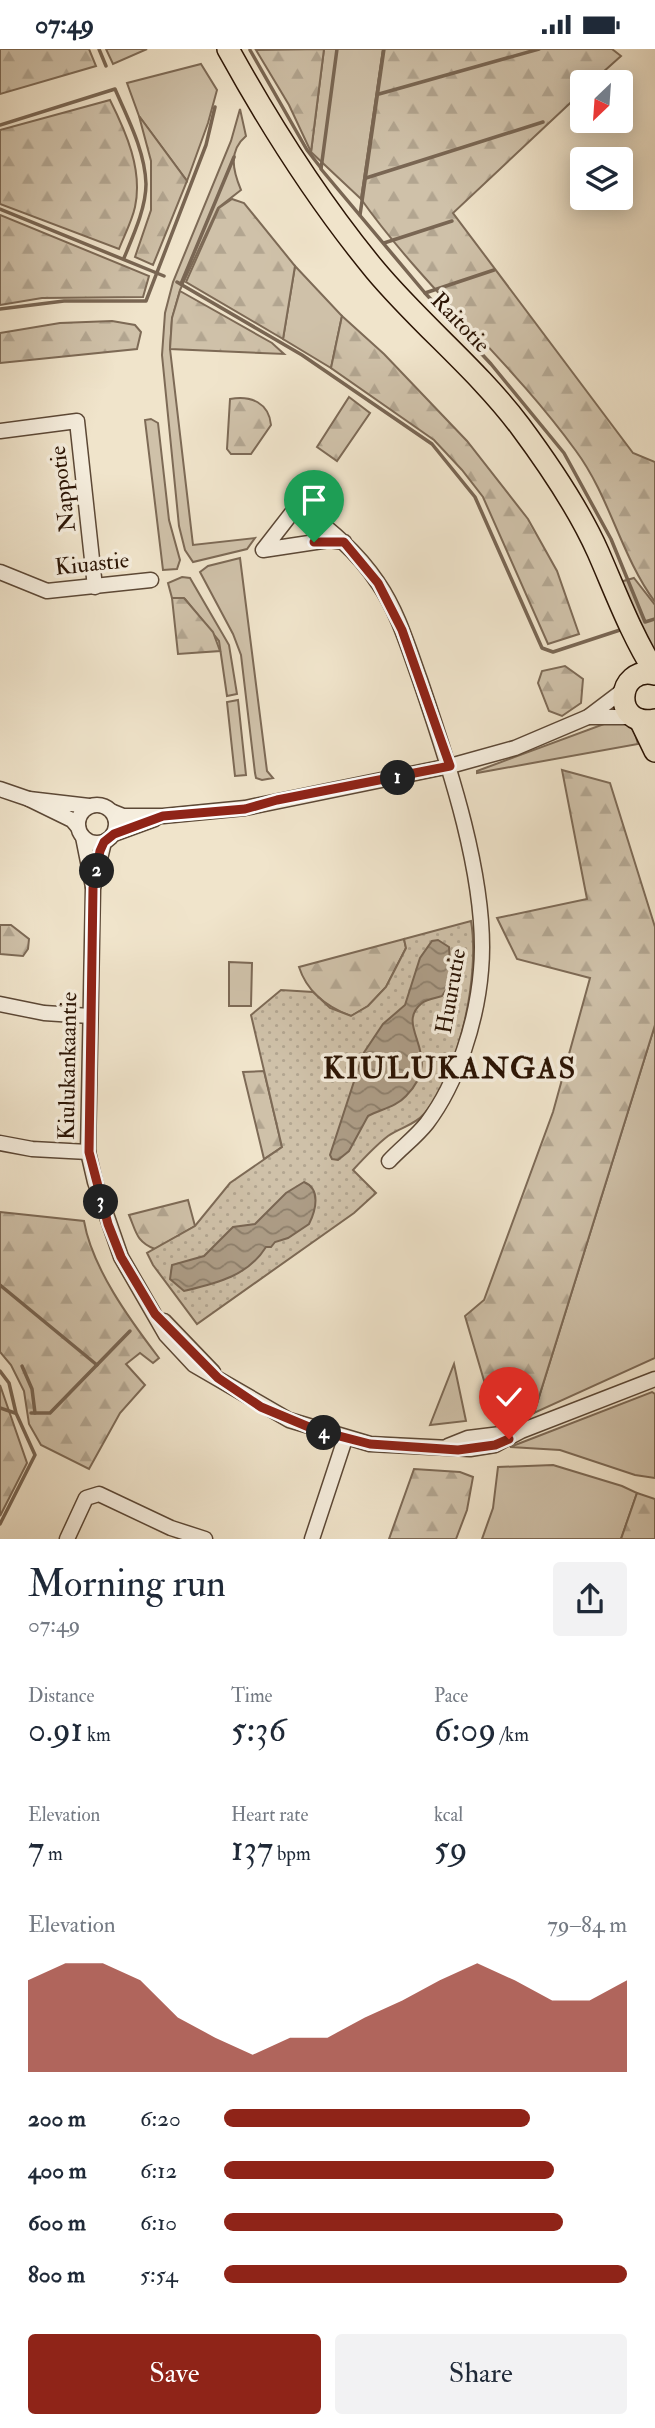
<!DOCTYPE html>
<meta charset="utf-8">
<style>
body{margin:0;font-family:"IM FELL Double Pica",serif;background:#f2f2f3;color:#1f2937;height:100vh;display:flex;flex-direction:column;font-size:26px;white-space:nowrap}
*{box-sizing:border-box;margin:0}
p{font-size:23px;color:#747a83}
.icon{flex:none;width:38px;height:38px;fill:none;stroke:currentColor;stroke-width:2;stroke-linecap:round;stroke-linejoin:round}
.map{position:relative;height:1490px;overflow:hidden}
.drawer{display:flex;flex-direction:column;background:#fff;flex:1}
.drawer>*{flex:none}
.needle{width:46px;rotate:205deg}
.fabs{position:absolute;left:570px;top:21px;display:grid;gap:14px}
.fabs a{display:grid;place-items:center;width:63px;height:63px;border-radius:7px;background:#fff;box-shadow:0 4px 18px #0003;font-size:35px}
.pin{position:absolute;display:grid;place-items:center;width:60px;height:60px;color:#fff;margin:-72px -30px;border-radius:50% 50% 50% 0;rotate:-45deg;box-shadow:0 0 7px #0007}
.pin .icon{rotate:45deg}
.km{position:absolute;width:35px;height:35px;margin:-18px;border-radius:50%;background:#222;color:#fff;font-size:19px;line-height:35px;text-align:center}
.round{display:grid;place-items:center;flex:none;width:74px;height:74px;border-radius:7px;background:#f2f2f3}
.headline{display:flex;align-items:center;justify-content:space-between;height:119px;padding:0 28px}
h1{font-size:38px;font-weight:600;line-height:52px}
.metrics{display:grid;grid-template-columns:repeat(3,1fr);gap:10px;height:119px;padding:7px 28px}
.metrics div{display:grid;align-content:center}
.metrics b{font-size:35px;font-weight:600}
.metrics small{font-size:19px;font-weight:400}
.metrics p{font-size:19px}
.chart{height:196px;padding:14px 28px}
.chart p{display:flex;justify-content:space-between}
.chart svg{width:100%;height:126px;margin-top:7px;fill:#8f2418;opacity:.7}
.cta{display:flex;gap:14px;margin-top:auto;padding:14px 28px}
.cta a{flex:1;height:80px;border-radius:7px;background:#8f2418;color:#fff;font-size:28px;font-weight:600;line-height:80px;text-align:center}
.cta a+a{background:#f2f2f3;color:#1f2937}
ul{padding:0 28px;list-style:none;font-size:23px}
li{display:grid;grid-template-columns:112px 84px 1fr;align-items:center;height:52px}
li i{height:18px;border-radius:9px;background:#8f2418}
.status{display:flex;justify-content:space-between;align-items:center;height:49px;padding:0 35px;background:#fff;direction:ltr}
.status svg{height:19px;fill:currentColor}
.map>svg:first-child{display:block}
.grass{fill:#cfc1a9;stroke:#7d6a56;stroke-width:2}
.forest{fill:url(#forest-firs);stroke:#7d6a56;stroke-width:2}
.park{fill:url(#park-dots);stroke:#7d6a56;stroke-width:2}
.water{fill:url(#water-waves);stroke:#796653;stroke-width:2}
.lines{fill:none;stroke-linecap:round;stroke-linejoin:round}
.stream{stroke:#796653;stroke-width:3.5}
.street-casing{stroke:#5c4836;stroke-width:17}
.primary-casing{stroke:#2b1404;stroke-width:24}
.street{stroke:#f5eddd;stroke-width:14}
.primary{stroke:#f0e4cb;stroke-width:21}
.route-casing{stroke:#fff;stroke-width:14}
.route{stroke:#8f2418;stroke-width:9}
.labels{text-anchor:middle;stroke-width:7;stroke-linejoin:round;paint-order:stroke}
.street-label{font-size:23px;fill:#2b1404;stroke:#f5eddd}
.district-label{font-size:30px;font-weight:bold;letter-spacing:2px;fill:#2b1404;stroke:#f5eddd}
</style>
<div class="status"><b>07:49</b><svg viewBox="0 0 49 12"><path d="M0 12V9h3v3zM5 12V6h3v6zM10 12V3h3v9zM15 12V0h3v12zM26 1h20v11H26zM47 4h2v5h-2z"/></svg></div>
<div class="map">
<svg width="655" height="1490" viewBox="0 0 655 1490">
<defs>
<pattern id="forest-firs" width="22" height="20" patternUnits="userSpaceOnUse" patternTransform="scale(1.75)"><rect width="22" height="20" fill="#cfc1a9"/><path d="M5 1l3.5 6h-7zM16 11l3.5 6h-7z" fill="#b2a590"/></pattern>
<pattern id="park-dots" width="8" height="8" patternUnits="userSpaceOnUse" patternTransform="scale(1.75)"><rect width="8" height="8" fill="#cfc1a9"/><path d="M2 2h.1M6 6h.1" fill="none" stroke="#b2a590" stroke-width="1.8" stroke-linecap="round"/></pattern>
<pattern id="water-waves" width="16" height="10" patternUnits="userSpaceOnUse" patternTransform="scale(1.75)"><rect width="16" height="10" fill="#ad9d87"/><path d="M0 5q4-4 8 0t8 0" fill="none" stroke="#8d7f6c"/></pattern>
</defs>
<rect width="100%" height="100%" fill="#f0e4cb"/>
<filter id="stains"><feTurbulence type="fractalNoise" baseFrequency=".00286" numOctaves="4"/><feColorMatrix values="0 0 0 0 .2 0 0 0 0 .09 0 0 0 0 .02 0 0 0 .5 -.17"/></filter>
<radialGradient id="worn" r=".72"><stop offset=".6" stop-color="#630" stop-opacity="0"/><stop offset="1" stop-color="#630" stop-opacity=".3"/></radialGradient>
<!-- grass -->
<g class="grass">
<path d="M106,0H147L113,15Z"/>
<path d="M324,0H383L361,150L311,103Z"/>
<path d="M201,15L217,41L208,74L187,132L139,67L127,34Z"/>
<path d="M240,60L246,87C228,102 233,122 241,141L218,159L180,241L172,270L170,300L193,496L255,489L247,500L193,513L185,501L179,477L162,306L165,264L173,233L231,92Z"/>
<path d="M295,217L342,267L331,319L283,290Z"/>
<path d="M151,370L158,374L169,471L180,511L177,520L163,521L145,371Z"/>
<path d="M240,509L267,722L273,729L262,731L256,729L255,724L241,606L233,585L200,523L208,517Z"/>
<path d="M182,528L190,529L229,596L237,645L227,647L219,592L185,550L172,549L168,534Z"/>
<path d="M634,529L655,556V609L620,533Z"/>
<path d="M238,651L246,726L235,727L227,653Z"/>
<path d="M624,674L634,681L638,695L477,724V722L604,675Z"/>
<path d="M229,913L252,914L251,957H229Z"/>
<path d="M655,976V1309L534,1364Z"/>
<path d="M454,1315L466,1372L430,1376Z"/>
<path d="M652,1343L655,1345V1429L635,1426L560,1401L510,1398Z"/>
<path d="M553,1416L622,1437L637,1444L621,1490H482L493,1459L498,1418Z"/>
</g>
<!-- forest -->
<g class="forest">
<path d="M0,0H89L96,17L0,45Z"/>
<path d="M324,0L311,103L289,56L256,1Z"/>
<path d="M383,0H612L621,7L592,33H583V42L453,164L633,404L655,413V553C621,507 610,448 576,402C511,312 425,240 361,150Z"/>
<path d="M110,51C126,83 143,121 135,158C132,172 124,187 119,200L0,155V81Z"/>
<path d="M139,67L187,132L153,216L135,208L151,161V112Z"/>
<path d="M232,150L244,154L295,217L283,290L186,233L219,159Z"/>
<path d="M0,166L149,227L143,248L42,249L0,256Z"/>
<path d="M180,242L272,294L284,305L170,300L172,269Z"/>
<path d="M342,267L384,305L467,392L528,470L557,522L579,585L548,595L483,448L462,421L434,391L331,319Z"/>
<path d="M112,272L135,276L141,283L137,300L0,314V284L60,274Z"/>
<path d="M349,348L370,364L337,412L317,398Z"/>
<path d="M230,350C251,346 269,354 271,376L251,405H231L227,400Z"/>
<path d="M172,549H184L213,583L220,602L178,605Z"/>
<path d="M565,617L583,630L581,654L562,667L549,662L538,634L542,622Z"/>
<path d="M562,721L610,734L655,878V976L534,1364L495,1369L465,1267L484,1251L553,1063L590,929L517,910L497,869L587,850Z"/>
<path d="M0,876H11L29,890L28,900L23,907L0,905Z"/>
<path d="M404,890L406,899L386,938L368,957L351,967C327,958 307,943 299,918Z"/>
<path d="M264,1022L282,1098L264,1110L243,1023Z"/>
<path d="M188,1151L195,1177L155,1200C136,1193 136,1182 129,1166Z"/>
<path d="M0,1163L84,1172C92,1219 130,1271 159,1309L153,1314L140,1304L126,1315L145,1336L120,1364L89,1420L41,1396L29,1375L24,1342L11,1316L0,1303Z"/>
<path d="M0,1336L27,1414L0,1467Z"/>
<path d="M414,1420L460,1423L473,1428L467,1461L456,1490H389Z"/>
<path d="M637,1444L655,1450V1490H621Z"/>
</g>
<!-- park -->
<path class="park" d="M471,872C480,925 460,1024 424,1065C415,1076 399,1079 388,1087C375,1097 364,1109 353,1121L376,1144L354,1164L197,1275L153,1216L147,1204L195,1177L230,1134L282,1098L251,966L281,941L313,943L330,959L351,967L368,957L386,938L406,899L404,890Z"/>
<!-- water -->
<g class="water">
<path d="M438,891L449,898L450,913L456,926L442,947C436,949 427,950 422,954C392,978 447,1006 406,1047C396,1058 381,1060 368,1067L349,1102L338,1111L332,1110L330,1106L363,1005L383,975L405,956L420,909L432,892Z"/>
<path d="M304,1133C321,1140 316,1161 309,1175L288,1189L275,1193L271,1198H266C248,1227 217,1234 184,1242L170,1230L172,1216L204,1207L233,1178L255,1175L286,1144Z"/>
</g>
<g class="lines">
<!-- stream -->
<g class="stream">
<path d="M99,0L106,17"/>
<path d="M337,0L321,120L425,244"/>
<path d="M250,1L307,101L321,119"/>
<path d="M379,45L539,0"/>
<path d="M0,76L115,40C128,70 145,102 146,135C146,159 133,187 124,209"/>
<path d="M366,129L543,73"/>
<path d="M0,160L164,227"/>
<path d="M360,166L384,0"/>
<path d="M384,194L452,172"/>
<path d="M494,221L425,244L491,315L564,404L611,490L645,573L655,570"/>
<path d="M177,233L302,306L432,395L475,448L542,599L553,603L623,580"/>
<path d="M181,235L234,108"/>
<path d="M0,260L64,252H146L206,96L215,58"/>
<path d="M0,1236L97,1316"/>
<path d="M22,1317L32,1340L35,1364"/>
<path d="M0,1322L9,1334L16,1364L35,1406L0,1475"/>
<path d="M0,1359L15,1364"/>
<path d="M31,1364H50L130,1282"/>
</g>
<defs>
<g id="street">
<path d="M0,382L77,372L95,538"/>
<path d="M344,493L329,491L263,501L298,456C328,479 357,502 378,534C398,563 408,598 420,631C448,713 489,834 481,921C477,971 458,1033 427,1074C416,1088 401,1099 389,1112"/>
<path d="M0,523L47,542L151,531"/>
<path d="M588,668H633"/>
<path d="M0,740L29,750"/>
<circle cx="97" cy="775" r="19"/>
<path d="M113,763L123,767H163L245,759L450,717L515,699L588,668L625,640"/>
<path d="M78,778L72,771L29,750L89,757"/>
<path d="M114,785L155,770"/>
<path d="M83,788L93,838"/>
<path d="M104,793L93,839L88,1103L95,1133L121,1208L166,1286L194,1316L289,1371L370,1395L470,1400L495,1396L521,1382L655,1330"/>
<path d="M0,955L44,964L90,967"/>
<path d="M0,1094L32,1100L88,1103"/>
<path d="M164,1272L213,1323"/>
<path d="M448,1397L468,1389L516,1383"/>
<path d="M67,1490L86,1449L99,1445L171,1479L205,1490"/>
<path d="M312,1490L345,1390"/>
</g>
<g id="primary">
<path d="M228,0C271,78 318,152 375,221C420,275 477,320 520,377C549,416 578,458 598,503C616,544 631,585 655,623"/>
<path d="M655,625C616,616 611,679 655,671"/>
<path d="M640,671L655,702"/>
</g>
</defs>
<!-- street casing -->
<use href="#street" class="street-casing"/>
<!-- primary casing -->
<use href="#primary" class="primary-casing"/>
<!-- street -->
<use href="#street" class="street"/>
<!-- primary -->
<use href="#primary" class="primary"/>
</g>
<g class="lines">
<defs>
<path id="route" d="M314,493H344L378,534L402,581L450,717L277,751L245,760L163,767L114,785L104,793L100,802L93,839L89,1103L108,1175L121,1208L155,1265L218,1329L261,1358L316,1381L370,1395L458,1401L495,1396L509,1390"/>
</defs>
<!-- route casing -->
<use href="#route" class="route-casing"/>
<!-- route -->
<use href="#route" class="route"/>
</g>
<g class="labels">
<!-- street labels -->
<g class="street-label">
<text transform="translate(461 273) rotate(46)" y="8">Raitotie</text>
<text transform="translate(62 440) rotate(-97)" y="8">Nappotie</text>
<text transform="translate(92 514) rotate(-6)" y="8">Kiuastie</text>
<text transform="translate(450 942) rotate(-80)" y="8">Huurutie</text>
<text transform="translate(67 1017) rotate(-89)" y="8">Kiulukankaantie</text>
</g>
<!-- district labels -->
<g class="district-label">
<text x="450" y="1029">KIULUKANGAS</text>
</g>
</g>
<rect width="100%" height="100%" filter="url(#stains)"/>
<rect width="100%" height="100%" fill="url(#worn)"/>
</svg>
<div class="fabs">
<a><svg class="needle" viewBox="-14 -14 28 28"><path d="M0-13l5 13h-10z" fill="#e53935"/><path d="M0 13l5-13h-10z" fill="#747a83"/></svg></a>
<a><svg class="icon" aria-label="layers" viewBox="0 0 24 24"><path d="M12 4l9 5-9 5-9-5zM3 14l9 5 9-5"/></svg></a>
</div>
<div class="pin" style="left:314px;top:493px;background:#1e9e55"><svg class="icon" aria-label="arrive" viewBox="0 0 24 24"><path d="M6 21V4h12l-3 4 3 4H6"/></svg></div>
<div class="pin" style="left:509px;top:1390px;background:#d93025"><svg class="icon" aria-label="check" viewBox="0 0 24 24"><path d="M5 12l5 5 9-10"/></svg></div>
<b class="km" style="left:398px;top:729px">1</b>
<b class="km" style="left:97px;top:822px">2</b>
<b class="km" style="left:101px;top:1153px">3</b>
<b class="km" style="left:324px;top:1384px">4</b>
</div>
<section class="drawer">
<div class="headline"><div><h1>Morning run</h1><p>07:49</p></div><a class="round"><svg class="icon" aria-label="share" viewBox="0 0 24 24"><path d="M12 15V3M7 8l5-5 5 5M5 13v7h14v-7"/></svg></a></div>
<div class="metrics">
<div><p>Distance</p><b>0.91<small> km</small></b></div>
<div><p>Time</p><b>5:36</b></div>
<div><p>Pace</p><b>6:09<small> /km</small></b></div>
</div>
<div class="metrics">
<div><p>Elevation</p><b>7<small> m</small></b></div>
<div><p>Heart rate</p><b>137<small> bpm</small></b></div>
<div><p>kcal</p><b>59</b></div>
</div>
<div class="chart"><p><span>Elevation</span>79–84 m</p>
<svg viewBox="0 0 160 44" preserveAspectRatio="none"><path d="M0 44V12L10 6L20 6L30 12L40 25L50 32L60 38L70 32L80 32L90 25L100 19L110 12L120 6L130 12L140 19L150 19L160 12V44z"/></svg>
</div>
<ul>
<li><b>200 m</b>6:20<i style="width:76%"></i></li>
<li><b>400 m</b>6:12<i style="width:82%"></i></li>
<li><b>600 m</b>6:10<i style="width:84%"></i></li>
<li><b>800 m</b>5:54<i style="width:100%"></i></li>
</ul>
<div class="cta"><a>Save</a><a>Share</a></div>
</section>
